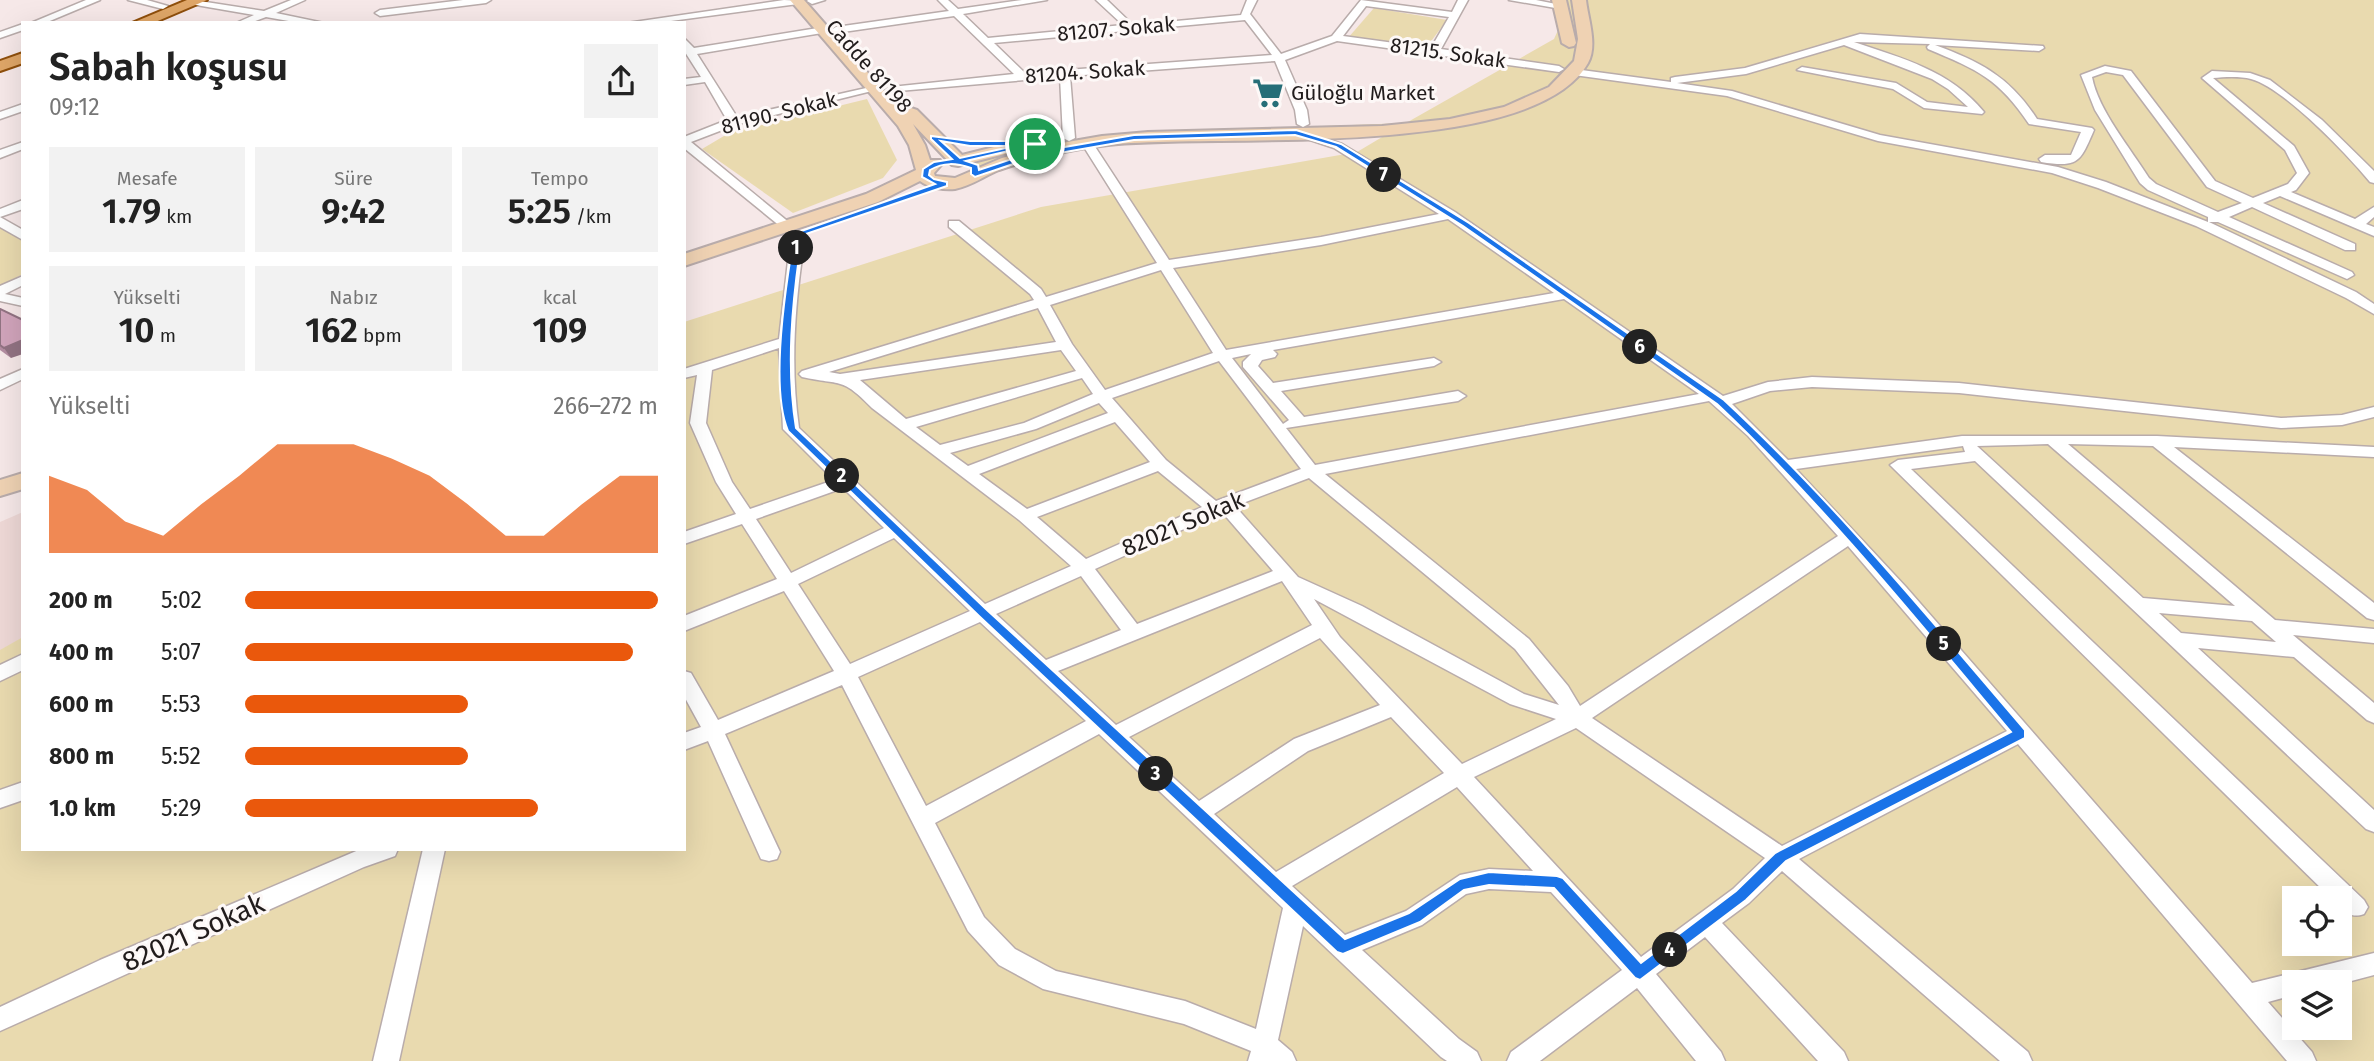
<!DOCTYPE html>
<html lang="tr">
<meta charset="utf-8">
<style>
body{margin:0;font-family:"Fira Sans",sans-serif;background:#f2f2f2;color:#222;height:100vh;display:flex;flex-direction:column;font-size:26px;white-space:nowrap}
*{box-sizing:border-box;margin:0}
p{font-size:23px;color:#767676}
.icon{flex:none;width:38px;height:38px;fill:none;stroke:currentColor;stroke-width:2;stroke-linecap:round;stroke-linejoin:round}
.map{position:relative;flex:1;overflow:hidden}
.details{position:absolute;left:21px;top:21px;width:665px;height:830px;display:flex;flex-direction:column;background:#fff;border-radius:0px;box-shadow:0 7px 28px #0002}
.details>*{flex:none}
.buttons{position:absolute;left:2282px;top:886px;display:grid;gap:14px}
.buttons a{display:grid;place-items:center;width:70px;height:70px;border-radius:0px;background:#fff;box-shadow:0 7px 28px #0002;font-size:35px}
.pin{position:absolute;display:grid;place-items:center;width:60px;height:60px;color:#fff;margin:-30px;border:4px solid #fff;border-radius:50%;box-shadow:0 2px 7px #0007}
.km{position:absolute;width:35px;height:35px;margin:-18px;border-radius:50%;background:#222;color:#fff;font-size:19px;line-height:35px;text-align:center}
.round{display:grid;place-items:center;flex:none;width:74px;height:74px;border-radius:0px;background:#f2f2f2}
.head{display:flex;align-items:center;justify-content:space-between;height:119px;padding:0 28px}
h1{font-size:38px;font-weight:600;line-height:52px}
.metrics{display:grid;grid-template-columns:repeat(3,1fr);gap:10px;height:119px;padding:7px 28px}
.metrics div{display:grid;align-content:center;border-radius:0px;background:#f2f2f2;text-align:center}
.metrics b{font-size:35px;font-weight:600}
.metrics small{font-size:19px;font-weight:400}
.metrics p{font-size:19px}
.chart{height:196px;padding:14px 28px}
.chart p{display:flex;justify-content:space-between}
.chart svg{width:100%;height:126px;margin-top:7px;fill:#ea580c;opacity:.7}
ul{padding:0 28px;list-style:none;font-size:23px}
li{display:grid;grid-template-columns:112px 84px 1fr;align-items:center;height:52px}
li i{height:18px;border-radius:9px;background:#ea580c}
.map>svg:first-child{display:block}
.built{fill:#eed8d6}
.green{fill:#e9daaf;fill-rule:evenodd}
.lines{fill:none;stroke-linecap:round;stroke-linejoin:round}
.street-casing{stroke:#b9acab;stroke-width:3}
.secondary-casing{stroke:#b9acab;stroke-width:4}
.primary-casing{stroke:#8f4f0c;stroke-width:4}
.street{fill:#fff;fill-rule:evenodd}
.secondary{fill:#efd2b3;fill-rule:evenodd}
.primary{fill:#dfa668;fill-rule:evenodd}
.wall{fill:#b48da1}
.shaded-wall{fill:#927383}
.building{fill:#d1a4bb;stroke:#927383;stroke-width:2}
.route{fill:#1a73e8;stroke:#fff;stroke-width:2;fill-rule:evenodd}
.labels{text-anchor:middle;stroke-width:6;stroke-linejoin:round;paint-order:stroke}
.far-street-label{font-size:21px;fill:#211c1c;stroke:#fdf8f7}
.far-poi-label{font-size:21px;fill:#211c1c;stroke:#fdf8f7;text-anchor:start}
.street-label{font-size:24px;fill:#211c1c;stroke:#fdf8f7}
.near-street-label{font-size:28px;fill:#211c1c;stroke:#fdf8f7}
</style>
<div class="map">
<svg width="2374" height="1061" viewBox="0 0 2374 1061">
<rect width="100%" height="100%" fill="#f6e8e8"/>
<!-- built -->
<path class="built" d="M23,512V655L0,668V522Z"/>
<!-- green -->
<g class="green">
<path d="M1566,0H2374V1061H0V650L23,637V849H684V322L1041,207L1357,152L1399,127L1131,135L980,167L973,161L1130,133L1406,123L1554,39L1568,8ZM2294,898H2340V943H2294ZM2294,982H2340V1027H2294Z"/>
<path d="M1374,8L1447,20L1426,48L1348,38Z"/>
<path d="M867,99L897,160L883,178L793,213L702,149L729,133Z"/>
<path d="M0,227L23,240V274L0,286Z"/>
</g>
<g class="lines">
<defs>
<g id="street">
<path d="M86,0H100L45,23H31Z"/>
<path d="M128,0H147L168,6L163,9Z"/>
<path d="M193,0L264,11L291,0H305L276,13L324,23H300L266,17L250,23H236L254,15L196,5L193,4Z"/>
<path d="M463,0H491L486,3L380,16L375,13L380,10Z"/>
<path d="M784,0L803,1L798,4L656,23H627Z"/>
<path d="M825,0L812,4L807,1L808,0Z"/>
<path d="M938,0H948L958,9L1022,0H1047L963,14L988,38L1123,25L1096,0H1107L1133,25L1241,15L1247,0H1257L1250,14L1281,54L1332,36L1361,0L1452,12L1458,0H1468L1441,49L1559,66L1564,69L1559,72L1337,41L1285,60L1307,110L1309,124L1303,127L1297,124L1295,110L1275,61L1070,76L1075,138L1069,141L1063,138L1060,77L887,92L886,90L891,87L1014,74L954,16L836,33L831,30L836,27L949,11ZM1366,6L1449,17L1431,48L1343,36ZM1245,20L1272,55L1025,73L994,43Z"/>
<path d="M1509,0H1536L1566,6L1561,9Z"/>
<path d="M23,24V30L0,38V32Z"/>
<path d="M824,27L828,28V32L697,54L737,117L875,86L880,89L738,124L691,142L791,224L792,227L786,231L684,148V137L727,120L705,82L684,85V79L701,77L685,52L684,38L694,48Z"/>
<path d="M1860,34L2043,46L2044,48L2039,51L1935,45C1981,62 2010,77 2037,119L2092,128L2094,130C2080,162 2079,168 2041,162L2039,159L2045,155H2071L2081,132L2029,124C1999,79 1978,70 1928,49L1927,47L1930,44L1854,42C1902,58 1951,71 1984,112L1982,114L1924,108L1893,89L1797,70L1802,67L1896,83L1927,102L1968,107L1948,89L1932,79L1844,45L1746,74L1677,83L1732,91L1880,135L2058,167L2106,182L2208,222V217L2148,190L2140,183L2095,110L2081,75L2105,66L2131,71L2215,181L2253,198L2288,184L2297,173L2285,150L2202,78L2212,71L2250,73L2270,80L2322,120L2374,171V183L2370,182C2347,154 2284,88 2251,79C2240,76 2224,77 2213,78L2294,146L2309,173L2296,190L2291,192L2355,219L2374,207V217L2366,224L2374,227V236L2280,196L2263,203L2355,244V250H2345L2252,207L2229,217L2352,272L2354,275L2347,279L2218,222H2209L2356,292L2374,304V314L2346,298L2196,226L2098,188L2052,173L1878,141L1727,96L1574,75L1569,72L1574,69L1671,82V78L1675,77L1745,68ZM2106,72L2123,75L2207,187L2242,203L2218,212L2156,184L2149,178C2131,149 2098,110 2092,77Z"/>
<path d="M23,104V111L0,119V112Z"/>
<path d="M1296,129L1342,144L1455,212L1723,396L1768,382L1812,377L1959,383L2281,418L2342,415L2374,407V417L2342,425L2281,428L1959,393L1812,387L1770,391L1732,404L1788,460L1962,436H2157L2374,447V457L2174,447L2374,603V620L2367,618L2153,446L2068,444L2275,620L2374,629V643L2293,635L2374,703V723L2367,720L2294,657L2198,648L2374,810V832L2366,829L1975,461L1911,469L2364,900L2368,907L2364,914C2353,918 2348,914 2340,906V898H2331L1890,465L1898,460L1965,452L1963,446L1796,469L1906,587L2252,983L2374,953V975L2340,984L2294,982V995L2268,1002L2312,1052L2316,1061H2287L2018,744L1799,859L2028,1052L2032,1061H2000L1782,871L1749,903L1722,923L1844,1052L1848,1061H1818L1705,937L1656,974L1721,1052L1725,1061H1696L1637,988L1540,1061H1507L1511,1052L1622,970L1551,892L1489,889L1466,894L1422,925L1362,950L1459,1039L1477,1052L1481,1061H1447L1441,1057L1303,926L1278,1040L1292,1052L1296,1061H1248L1251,1051L1184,1024L1043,989L999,965L968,931L842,685L725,734L780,852L777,859L769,861L761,859L708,741L684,750V733L701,727L684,696V671L691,673L718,720L834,671L784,591L684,631V616L777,579L742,524L684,544V532L736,514L716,482L690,423L697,375L684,378V369L779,339L790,243L785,236L787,233H797L804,243C795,305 790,365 799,428L985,604L1071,566L1019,520L872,408C841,376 842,386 802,377L799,374L802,371L1034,300L1030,294L949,227V221H959L1041,289L1046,297L1157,263L1082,144L1084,142H1092L1169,260L1321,237L1439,214L1334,148L1292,134L1290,132ZM1448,219L1554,293L1226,350L1173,268L1321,245ZM1161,270L1213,353L1105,390L1072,344L1050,305ZM1564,299L1699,394L1315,465L1286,428L1458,401L1466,396L1458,391L1304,417L1281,391L1434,366L1441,362L1434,358L1273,383L1258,366L1262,360L1275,357L1277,354L1273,350ZM1038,308L1056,342L840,374L829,372ZM779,348L783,429L834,480L750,509L732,482L706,423L712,370ZM1061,350L1076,371L906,419L860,380ZM1251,354L1243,362V367L1289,420L1283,424L1232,358ZM1219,361L1301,469L1216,501L1166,460L1112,398ZM1082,378L1093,394L1024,423L940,445L916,427ZM1709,401L1748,436L1838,536L1580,706L1568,686L1529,639L1325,474ZM1099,403L1108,413L968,466L950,453L1036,429ZM1115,422L1150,462L1027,509L979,474ZM2048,444L2235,606L2143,598L1977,446ZM1158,471L1202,507L1086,559L1037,517ZM1309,478L1515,649L1559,705L1524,694L1362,606L1298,577L1235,506ZM843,488L884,528L791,573L756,519ZM1222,512L1273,571L1137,624L1095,569ZM894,538L970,611L850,664L798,584ZM1848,546L2007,731L1782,846L1592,718ZM1081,576L1121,630L1046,660L996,614ZM1282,581L1312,625L1116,725L1058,671ZM1314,599L1510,704L1556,719L1462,764L1340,637ZM2159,613L2252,621L2276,642L2181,633ZM980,622L1086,721L926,806L858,677ZM1320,638L1380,705L1294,739L1199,801L1129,737ZM1391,717L1444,773L1276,872L1214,814L1308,751ZM1576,728L1765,858L1733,889L1641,957L1474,777ZM1099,734L1283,908L1256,1029L1185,1001L1056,971L1015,949L984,917L935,823ZM1457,787L1533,871L1489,869L1460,875L1406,911L1345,935L1292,886Z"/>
<path d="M23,142V149L0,158V150Z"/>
<path d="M23,200V209L0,217V209Z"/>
<path d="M0,217L23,230V240L0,227Z"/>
<path d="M23,276V285L5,294L23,298V306L0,301V286Z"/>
<path d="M23,369V379L0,390V379Z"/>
<path d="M23,654V670L0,681V665Z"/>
<path d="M23,782V800L0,808V790Z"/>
<path d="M361,849H398L395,856L364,867L0,1031V1007L100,960Z"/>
<path d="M423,849H445L399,1061H373Z"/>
</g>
<g id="secondary">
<path d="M790,0H804L903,113L911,108L917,110L962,155L1014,142L1022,147L1020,150L958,166L952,165L913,124L925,145L930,160H940L942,164L934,173L935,176L955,178L1002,158L1056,144L1102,136L1148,132L1382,126L1450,119L1504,107L1549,87L1574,61L1578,39L1572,0H1586C1588,19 1598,45 1588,63C1532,162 1213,133 1108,145C1071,149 1034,158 999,170C984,176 971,186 955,189C944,190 929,188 920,181L878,202L684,266V254L866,194L916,170L909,145L898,126Z"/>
<path d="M1552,0H1566L1576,43L1574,46L1569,47L1562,43Z"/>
<path d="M23,473V489L0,496V480Z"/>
</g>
<g id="primary">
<path d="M187,0H207L153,23H132Z"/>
<path d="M23,53V63L0,71V61Z"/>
</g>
</defs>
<!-- street casing -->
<use href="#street" class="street-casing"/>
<!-- secondary casing -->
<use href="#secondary" class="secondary-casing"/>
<!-- primary casing -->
<use href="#primary" class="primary-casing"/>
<!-- street -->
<use href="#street" class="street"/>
<!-- secondary -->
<use href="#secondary" class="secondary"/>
<!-- primary -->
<use href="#primary" class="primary"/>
</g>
<!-- wall -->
<path class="wall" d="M0,309L11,358L0,350Z"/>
<!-- shaded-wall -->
<path class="shaded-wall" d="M23,340V354L11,358L4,348Z"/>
<!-- building -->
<path class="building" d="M0,309L23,320V340L4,348L0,345Z"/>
<!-- route -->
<path class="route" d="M1296,130L1341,144L1469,223L1724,400C1833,501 1928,617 2025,730V738L1786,861L1746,900L1640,980L1635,978L1554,888L1489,885L1464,890L1420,922L1343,954L1337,952L979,616L788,431C770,388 785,290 793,243L787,236L935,184L922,177L923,169L934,162L952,159L931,139V136L970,141H1035L1039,144L966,161L978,165L979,170L1030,153L1134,135ZM1295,135L1336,147L1463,226L1717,404C1824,505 1917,620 2011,732L1775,853L1736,891L1641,963L1563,878L1557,876L1489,872L1460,879L1409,913L1345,939L987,610L796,428C786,367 792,304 801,243L797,237L947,186V182L934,179L929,175L930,170C944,162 956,163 971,168V174L975,177L1031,158L1134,140ZM941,141L970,146H1015L960,158Z"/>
<!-- icons -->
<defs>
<symbol id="supermarket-bare" viewBox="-9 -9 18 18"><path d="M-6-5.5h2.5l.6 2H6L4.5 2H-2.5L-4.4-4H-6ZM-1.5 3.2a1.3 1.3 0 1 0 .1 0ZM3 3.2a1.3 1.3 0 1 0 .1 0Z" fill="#256e78" stroke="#fdf8f7" stroke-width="2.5" paint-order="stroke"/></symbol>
</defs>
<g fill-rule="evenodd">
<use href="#supermarket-bare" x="1246" y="71" width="44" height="44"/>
</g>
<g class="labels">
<!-- far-street labels -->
<g class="far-street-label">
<text transform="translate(1116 29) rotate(-5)" y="7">81207. Sokak</text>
<text transform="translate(1448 53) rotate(8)" y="7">81215. Sokak</text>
<text transform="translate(869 66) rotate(48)" y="7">Cadde 81198</text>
<text transform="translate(1085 72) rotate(-4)" y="7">81204. Sokak</text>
<text transform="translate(779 113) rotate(-14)" y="7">81190. Sokak</text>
</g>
<!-- far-poi labels -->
<g class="far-poi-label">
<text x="1291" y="100">Güloğlu Market</text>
</g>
<!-- street labels -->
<g class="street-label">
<text transform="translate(1183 524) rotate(-23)" y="8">82021 Sokak</text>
</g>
<!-- near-street labels -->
<g class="near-street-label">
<text transform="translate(193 932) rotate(-24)" y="10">82021 Sokak</text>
</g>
</g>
</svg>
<div class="buttons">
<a><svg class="icon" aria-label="locate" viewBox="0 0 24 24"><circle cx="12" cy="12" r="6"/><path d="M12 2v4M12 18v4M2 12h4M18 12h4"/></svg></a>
<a><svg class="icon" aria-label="layers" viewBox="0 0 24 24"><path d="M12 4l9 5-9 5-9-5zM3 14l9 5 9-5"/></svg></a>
</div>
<div class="pin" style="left:1035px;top:144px;background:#1e9e55"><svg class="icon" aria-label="arrive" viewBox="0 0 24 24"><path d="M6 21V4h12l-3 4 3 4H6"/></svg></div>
<b class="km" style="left:796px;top:248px">1</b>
<b class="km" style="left:842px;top:476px">2</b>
<b class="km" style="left:1156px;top:774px">3</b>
<b class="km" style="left:1670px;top:950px">4</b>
<b class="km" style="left:1944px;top:644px">5</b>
<b class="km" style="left:1640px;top:347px">6</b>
<b class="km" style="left:1384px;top:175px">7</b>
<section class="details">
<div class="head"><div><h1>Sabah koşusu</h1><p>09:12</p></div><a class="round"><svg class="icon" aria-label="share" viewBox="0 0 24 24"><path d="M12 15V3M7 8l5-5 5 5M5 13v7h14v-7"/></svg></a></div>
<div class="metrics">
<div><p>Mesafe</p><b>1.79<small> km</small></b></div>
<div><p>Süre</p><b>9:42</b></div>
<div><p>Tempo</p><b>5:25<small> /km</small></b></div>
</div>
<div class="metrics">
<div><p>Yükselti</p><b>10<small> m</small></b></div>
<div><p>Nabız</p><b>162<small> bpm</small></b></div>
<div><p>kcal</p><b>109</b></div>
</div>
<div class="chart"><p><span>Yükselti</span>266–272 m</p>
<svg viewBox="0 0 160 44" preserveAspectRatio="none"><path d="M0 44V17L10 22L20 33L30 38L40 27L50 17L60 6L70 6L80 6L90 11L100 17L110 27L120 38L130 38L140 27L150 17L160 17V44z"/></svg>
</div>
<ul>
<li><b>200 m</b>5:02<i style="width:100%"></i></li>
<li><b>400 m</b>5:07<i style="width:94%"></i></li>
<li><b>600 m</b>5:53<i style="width:54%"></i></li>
<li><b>800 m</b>5:52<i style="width:54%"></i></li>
<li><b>1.0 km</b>5:29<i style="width:71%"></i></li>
</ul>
</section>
</div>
